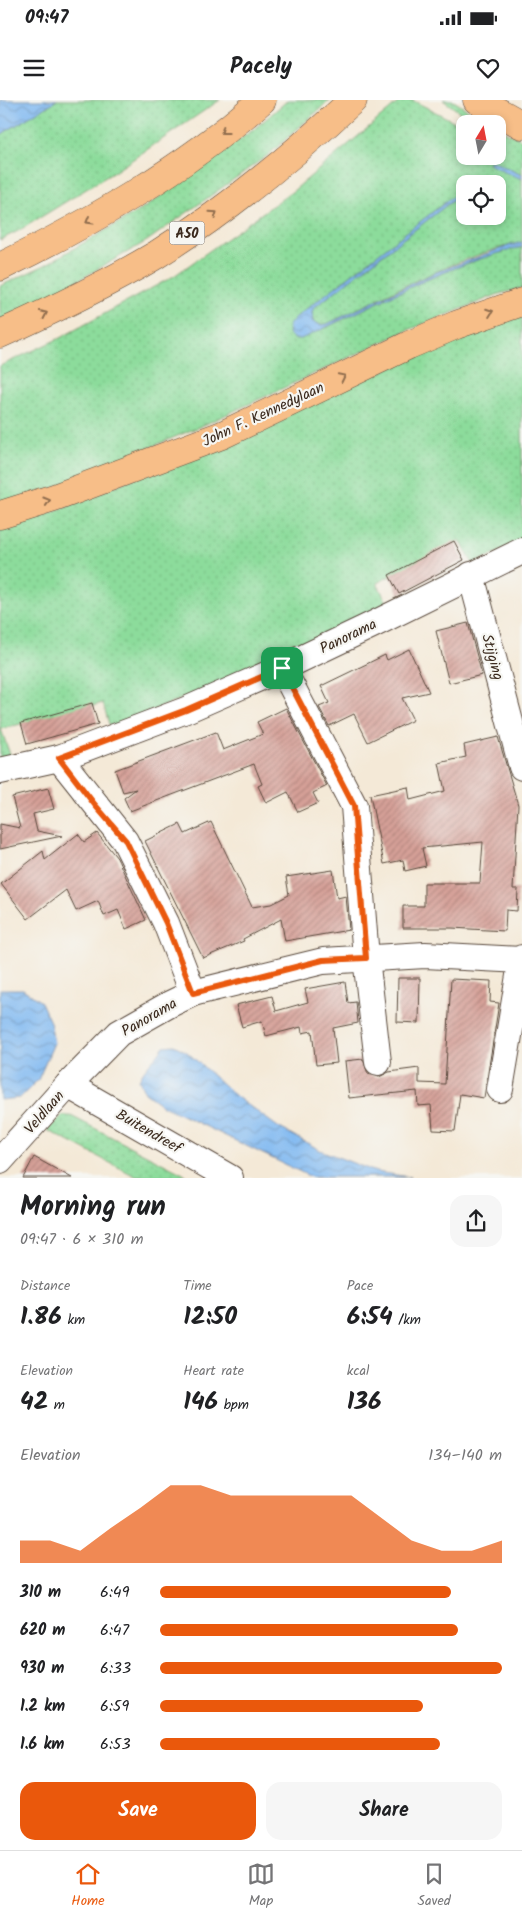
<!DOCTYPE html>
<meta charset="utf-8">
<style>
body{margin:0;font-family:Kalam,sans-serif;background:#f6f6f6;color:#202124;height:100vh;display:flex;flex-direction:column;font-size:19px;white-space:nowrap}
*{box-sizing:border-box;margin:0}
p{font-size:16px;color:#757577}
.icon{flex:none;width:28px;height:28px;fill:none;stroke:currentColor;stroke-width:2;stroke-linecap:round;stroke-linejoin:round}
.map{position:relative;height:1078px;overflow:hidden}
.panel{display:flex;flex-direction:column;background:#fff;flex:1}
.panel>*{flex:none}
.needle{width:32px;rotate:10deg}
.controls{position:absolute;left:456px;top:15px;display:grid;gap:10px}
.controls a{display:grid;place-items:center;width:50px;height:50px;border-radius:10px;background:#fff;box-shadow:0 2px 8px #0003;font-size:25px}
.pin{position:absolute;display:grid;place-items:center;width:42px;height:42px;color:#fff;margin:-21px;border-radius:10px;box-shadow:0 2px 8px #0006}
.round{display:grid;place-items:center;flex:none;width:52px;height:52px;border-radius:15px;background:#f6f6f6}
.overview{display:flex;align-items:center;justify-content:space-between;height:85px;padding:0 20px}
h1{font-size:28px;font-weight:800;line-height:38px}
.metrics{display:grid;grid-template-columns:repeat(3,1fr);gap:8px;height:85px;padding:5px 20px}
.metrics div{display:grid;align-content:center}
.metrics b{font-size:25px;font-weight:800}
.metrics small{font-size:14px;font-weight:400}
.metrics p{font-size:14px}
.chart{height:140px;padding:10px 20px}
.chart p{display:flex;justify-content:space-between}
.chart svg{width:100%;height:90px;margin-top:5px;fill:#ea580c;opacity:.7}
.primary-button{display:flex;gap:10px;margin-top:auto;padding:10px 20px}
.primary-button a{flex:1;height:58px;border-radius:15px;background:#ea580c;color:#fff;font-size:20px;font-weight:800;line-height:58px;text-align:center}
.primary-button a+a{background:#f6f6f6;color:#202124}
ul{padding:0 20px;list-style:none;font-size:16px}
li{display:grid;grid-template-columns:80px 60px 1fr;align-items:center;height:38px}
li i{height:12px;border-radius:6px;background:#ea580c}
.status{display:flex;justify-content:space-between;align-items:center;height:35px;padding:0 25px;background:#fff;direction:ltr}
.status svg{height:14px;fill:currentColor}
header{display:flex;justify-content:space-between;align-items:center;height:65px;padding:0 20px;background:#fff;font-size:22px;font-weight:800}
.menu{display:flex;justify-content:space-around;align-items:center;height:70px;border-top:1px solid #e0e0e0;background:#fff;font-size:14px;color:#757577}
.menu a{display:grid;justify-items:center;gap:2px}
.menu .selected{color:#ea580c}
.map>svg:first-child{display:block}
.green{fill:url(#green-dots);stroke:#64835c}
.water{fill:url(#water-waves);stroke:#5e7288}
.building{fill:url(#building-hatch)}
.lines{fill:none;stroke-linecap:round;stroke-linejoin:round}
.street-casing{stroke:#57473a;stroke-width:28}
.highway-casing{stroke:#57473a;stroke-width:29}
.street{stroke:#fff;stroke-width:26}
.highway{stroke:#f7be88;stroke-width:28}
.oneway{stroke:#906d4e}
.route-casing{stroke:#fff;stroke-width:10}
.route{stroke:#ea580c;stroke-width:6}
.labels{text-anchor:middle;stroke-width:4.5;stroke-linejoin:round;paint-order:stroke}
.shield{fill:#f6f6f2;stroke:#73675e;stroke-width:1}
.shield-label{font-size:14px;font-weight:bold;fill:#3b2a1e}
.street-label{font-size:15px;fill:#3b2a1e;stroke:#f6f6f2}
</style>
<div class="status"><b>09:47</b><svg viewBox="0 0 49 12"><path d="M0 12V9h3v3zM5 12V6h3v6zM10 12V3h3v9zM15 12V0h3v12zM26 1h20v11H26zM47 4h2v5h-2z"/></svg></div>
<header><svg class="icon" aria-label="menu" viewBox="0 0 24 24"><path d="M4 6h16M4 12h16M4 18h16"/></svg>Pacely<svg class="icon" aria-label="heart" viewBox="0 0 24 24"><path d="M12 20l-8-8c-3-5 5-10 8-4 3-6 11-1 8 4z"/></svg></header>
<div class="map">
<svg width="522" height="1078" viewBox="0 0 522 1078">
<defs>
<pattern id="green-dots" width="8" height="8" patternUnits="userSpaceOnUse" patternTransform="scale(1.25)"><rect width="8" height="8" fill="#8cdc9b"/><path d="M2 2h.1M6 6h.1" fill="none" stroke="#7abd85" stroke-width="1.8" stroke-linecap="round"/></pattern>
<pattern id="water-waves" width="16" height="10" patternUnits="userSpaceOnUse" patternTransform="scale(1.25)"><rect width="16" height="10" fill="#81b9f1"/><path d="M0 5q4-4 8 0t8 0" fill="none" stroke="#6b97c3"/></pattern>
<pattern id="building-hatch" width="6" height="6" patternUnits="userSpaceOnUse" patternTransform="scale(1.25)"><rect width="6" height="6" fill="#d6a098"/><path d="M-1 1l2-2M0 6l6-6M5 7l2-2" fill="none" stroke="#af837b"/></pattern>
</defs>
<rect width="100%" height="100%" fill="#f6f6f2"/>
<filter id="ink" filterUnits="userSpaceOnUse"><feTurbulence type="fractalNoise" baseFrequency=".02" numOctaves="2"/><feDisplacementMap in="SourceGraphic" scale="10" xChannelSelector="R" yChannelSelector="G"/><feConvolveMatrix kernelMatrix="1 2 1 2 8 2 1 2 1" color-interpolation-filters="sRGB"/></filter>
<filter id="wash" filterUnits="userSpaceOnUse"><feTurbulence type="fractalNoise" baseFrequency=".0096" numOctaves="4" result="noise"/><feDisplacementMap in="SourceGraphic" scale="20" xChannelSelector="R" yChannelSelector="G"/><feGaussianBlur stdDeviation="1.12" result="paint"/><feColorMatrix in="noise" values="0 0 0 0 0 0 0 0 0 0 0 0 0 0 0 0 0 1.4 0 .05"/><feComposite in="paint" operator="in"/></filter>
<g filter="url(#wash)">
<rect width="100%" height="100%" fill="#f4e9d7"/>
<!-- green -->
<g class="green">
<path d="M57,0H220L114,72L20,130L0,140V35Z"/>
<path d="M288,0H330L268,55L147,141L47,198L0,220V186L45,165L141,110L253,30Z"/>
<path d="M401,0H412L465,27V56H498V28L522,40V75L492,61L522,79V142C454,158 389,194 327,224L321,225L313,222L312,212L315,207L461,94L465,88V116H498V84H465L460,91L295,218L325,228C388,198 453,163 522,147V188L499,194L406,231L206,324L51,389L0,403V266L60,238L174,176L293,91Z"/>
<path d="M443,0H452L490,24H476Z"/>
<path d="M522,217V441L473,464L460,440L377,483L390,508L338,535L110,628L103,603L1,629L12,660L0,662V429L57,411L415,257L501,222Z"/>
<path d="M62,1016H71L189,1077H137L47,1030Z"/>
</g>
<!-- water -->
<g class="water">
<path d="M0,0H57L0,35Z"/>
<path d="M492,61L522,75V79L502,71L487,63Z"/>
<path d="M465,84V88L461,94L315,207L312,212L313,222L321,225L327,224L434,173L511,145L522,142V147C444,165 374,206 301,239H294L288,233L289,225L295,218L460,91Z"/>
<path d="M0,889H23L41,902L50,922L54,943L38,980L20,998L0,1000Z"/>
<path d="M174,945L187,952L237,997L278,1027L320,1050L376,1072L410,1077H311L163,1006L145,993L139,980C144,967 156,958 164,946Z"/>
</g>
<g id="blocks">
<!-- building -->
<g class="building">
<path d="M454,441L464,460L399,494L389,475Z"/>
<path d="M468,523L482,575L449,583L436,531Z"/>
<path d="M409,549L429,592L402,598L413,620L368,642L354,614L329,626L319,607L329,603L321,586L385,555L387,560Z"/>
<path d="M92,603L98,624L27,644L21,623Z"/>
<path d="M286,608L327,686L313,693L318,703L298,712L288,692L266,703L258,686L262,684L254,664L130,711L124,698L136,689L123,692L115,670L216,632L223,650L263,634L257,622Z"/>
<path d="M498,637L518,705L513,789H518L517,811L506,810L505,831L452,828H403V806H424V783H480L483,742L422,748L426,766L405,771L403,760L384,764L370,695L408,687L410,700L445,691L439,663L466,657L464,645Z"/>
<path d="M48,688L54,709L33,714L37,731L62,736L0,749V724L20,728L12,697Z"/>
<path d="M211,722L252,807L271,804L289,795L286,777L333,770L337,798L346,796L349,830L285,841L281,819L243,839L244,841L203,858L145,741L180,724L185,734Z"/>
<path d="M97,733L117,758L146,820L126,829L118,810L104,816L98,801L76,811L66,790L28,819L1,784L43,751L45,760L78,734L84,742Z"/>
<path d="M398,878H420L419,923L397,922Z"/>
<path d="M451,879L491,881L490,902L499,903L484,998L460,994L455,1031L433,1030L431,1005L418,1006L417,991L349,998L345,961L363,959L368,974L379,977L389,972L419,968V983L445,984Z"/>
<path d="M345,882L348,903L356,902L358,923L333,928L337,963L316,965L312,931L302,933L301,927L266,936L262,921L242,927L236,905L272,896L276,911L308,902L305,889Z"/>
<path d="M34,1057L72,1078H23Z"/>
</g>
</g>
</g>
<g filter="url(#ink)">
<use href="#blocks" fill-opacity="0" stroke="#57473a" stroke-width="1"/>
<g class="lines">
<defs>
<g id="street">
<path d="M471,475L522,667"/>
<path d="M282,568L354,706L366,858L378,962"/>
<path d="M59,658L125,741L166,823L193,893"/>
<path d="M0,671L59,658L186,610L282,568L372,525L522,451"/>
<path d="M68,985L230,1078"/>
<path d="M500,989L522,858"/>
<path d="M0,1061L68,985L119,933L170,904L193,893L323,861L425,855L522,860"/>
</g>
<g id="highway">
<path d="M477,0L522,25"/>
<path d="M0,167C92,122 185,69 262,0"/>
<path d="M0,234C53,210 106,185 156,155C227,110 292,57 353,0"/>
<path d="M0,415L54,398L222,335L409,245L456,225L522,202"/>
</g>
</defs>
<!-- street casing -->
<use href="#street" class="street-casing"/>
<!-- highway casing -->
<use href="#highway" class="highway-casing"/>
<!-- street -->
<use href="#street" class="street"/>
<!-- highway -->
<use href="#highway" class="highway"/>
</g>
<!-- one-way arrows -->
<defs><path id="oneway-chevron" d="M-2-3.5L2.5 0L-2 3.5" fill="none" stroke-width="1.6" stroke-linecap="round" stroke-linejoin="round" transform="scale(1.25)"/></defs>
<g class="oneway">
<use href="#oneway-chevron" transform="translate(224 31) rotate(143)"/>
<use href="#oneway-chevron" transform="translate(214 114) rotate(-35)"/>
<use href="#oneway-chevron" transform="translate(89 121) rotate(150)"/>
<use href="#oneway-chevron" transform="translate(490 212) rotate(-20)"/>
<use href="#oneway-chevron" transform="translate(44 214) rotate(-25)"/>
<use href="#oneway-chevron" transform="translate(342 277) rotate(-26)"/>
<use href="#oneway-chevron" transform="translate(47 401) rotate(-17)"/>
</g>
</g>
<g class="lines" filter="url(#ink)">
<defs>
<path id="route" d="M282,568L354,706L366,858L323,860L193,893L166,823L126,741L95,705L59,658L186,610Z"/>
</defs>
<!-- route casing -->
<use href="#route" class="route-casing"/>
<!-- route -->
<use href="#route" class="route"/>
</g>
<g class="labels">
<!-- shield labels -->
<rect class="shield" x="169.5" y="121.5" width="35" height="23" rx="4"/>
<g class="shield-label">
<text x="187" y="138">A50</text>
</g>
<!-- street labels -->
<g class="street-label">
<text transform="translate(263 314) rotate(-25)" y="5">John F. Kennedylaan</text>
<text transform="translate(348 536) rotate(-26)" y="5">Panorama</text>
<text transform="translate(493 557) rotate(75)" y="5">Stijging</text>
<text transform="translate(149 917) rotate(-30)" y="5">Panorama</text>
<text transform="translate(44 1012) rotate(-49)" y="5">Veldlaan</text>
<text transform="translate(149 1031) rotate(30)" y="5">Buitendreef</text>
</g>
</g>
</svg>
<div class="controls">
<a><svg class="needle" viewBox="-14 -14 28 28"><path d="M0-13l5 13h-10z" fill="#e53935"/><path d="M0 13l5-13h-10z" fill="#757577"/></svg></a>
<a><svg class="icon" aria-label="locate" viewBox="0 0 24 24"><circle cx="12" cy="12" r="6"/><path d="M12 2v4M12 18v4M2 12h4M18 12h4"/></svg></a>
</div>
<div class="pin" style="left:282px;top:568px;background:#1e9e55"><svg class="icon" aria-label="arrive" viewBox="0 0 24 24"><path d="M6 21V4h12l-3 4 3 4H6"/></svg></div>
</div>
<section class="panel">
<div class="overview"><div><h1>Morning run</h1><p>09:47 · 6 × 310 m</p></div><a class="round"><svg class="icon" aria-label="share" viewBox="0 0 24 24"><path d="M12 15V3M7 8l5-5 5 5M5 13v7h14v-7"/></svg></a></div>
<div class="metrics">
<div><p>Distance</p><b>1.86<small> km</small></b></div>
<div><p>Time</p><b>12:50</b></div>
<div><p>Pace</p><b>6:54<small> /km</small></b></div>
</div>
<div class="metrics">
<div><p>Elevation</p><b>42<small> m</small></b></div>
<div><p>Heart rate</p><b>146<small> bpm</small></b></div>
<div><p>kcal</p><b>136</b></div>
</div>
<div class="chart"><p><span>Elevation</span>134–140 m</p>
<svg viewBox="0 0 160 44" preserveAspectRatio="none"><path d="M0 44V33L10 33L20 38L30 27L40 17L50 6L60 6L70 11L80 11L90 11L100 11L110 11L120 22L130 33L140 38L150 38L160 33V44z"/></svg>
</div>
<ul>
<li><b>310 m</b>6:49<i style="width:85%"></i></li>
<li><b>620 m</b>6:47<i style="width:87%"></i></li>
<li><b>930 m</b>6:33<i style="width:100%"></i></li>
<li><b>1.2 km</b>6:59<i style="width:77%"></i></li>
<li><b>1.6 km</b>6:53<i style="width:82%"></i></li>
</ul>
<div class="primary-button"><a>Save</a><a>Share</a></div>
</section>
<nav class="menu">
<a class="selected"><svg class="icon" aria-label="home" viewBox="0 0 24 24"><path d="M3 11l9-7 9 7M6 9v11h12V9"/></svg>Home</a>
<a><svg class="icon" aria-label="map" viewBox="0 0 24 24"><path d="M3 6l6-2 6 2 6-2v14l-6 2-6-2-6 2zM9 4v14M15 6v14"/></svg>Map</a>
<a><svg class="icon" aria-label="saved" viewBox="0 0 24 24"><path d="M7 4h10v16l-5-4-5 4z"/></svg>Saved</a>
</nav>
